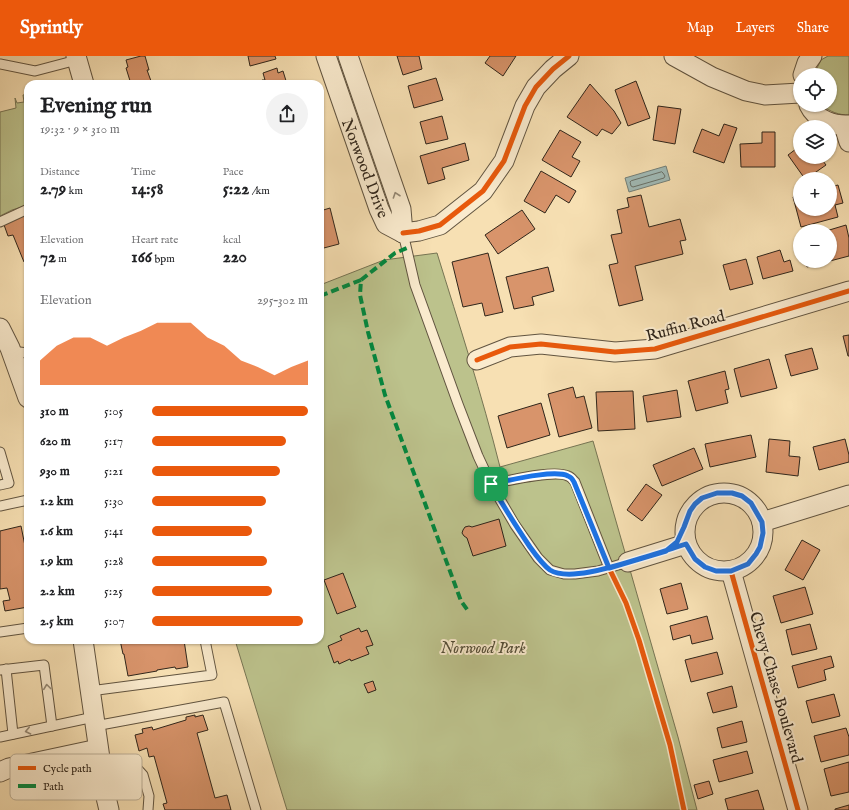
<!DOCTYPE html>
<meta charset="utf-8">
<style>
body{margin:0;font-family:"IM FELL English",serif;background:#f2f2f2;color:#202124;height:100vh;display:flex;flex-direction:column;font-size:15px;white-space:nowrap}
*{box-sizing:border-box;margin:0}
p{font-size:13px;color:#757577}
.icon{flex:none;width:22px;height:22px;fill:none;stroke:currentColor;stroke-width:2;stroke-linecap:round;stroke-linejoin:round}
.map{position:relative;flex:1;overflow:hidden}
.side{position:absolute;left:24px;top:24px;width:300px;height:564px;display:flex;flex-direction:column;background:#fff;border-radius:12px;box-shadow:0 1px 3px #0004}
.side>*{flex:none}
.fabs{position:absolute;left:793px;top:12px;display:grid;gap:8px}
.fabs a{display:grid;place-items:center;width:44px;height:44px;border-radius:50%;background:#fff;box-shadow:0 1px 3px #0004;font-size:20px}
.pin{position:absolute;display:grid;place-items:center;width:34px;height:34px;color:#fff;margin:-17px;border-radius:8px;box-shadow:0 2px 6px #0006}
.round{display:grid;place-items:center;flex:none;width:42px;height:42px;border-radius:21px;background:#f2f2f2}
.head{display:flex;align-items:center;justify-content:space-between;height:68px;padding:0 16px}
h1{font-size:22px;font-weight:700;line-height:30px}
.metrics{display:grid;grid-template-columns:repeat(3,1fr);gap:6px;height:68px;padding:4px 16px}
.metrics div{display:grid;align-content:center}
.metrics b{font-size:17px;font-weight:700}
.metrics small{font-size:11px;font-weight:400}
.metrics p{font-size:11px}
.chart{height:112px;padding:8px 16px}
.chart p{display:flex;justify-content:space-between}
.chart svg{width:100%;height:72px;margin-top:4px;fill:#ea580c;opacity:.7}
ul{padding:0 16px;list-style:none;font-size:13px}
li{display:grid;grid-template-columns:64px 48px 1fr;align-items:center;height:30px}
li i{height:10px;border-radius:5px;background:#ea580c}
header{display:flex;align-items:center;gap:24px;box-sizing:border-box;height:56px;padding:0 20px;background:#ea580c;color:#fff}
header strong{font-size:19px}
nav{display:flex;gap:22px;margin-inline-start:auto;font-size:14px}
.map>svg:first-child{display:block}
.green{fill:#bcc28c;stroke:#767453}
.water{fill:#a1bbb7;stroke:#737f78}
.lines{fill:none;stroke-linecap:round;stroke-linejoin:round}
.shore{stroke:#687068;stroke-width:1}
.building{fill:#d8946b;stroke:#2f251a}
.service-casing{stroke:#615440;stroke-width:11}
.minor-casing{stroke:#615440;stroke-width:21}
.service{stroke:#faebce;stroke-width:9}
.minor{stroke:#faebce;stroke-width:19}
.quiet{stroke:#00873e;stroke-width:4;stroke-dasharray:8 4;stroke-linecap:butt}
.cycleway-casing{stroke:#faebce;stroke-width:8}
.cycleway{stroke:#e8590c;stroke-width:5}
.oneway{stroke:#948874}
.route-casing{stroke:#fff;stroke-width:8}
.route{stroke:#1a73e8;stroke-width:5}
.labels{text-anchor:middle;stroke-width:4;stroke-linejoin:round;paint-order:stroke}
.street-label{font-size:16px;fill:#2f251a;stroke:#faebce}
.park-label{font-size:16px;font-style:italic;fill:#524c36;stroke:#faebce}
.key{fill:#faebce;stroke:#bdb098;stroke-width:1}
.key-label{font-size:11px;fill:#2f251a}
</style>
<header>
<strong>Sprintly</strong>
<nav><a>Map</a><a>Layers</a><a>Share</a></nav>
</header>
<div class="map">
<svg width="849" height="754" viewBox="0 0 849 754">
<rect width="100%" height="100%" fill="#f7e0b3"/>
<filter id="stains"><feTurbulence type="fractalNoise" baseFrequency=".005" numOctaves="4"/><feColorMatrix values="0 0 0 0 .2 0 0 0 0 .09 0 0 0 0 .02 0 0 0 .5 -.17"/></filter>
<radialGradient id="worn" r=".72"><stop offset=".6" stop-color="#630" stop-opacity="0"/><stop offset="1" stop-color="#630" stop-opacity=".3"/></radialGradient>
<!-- green -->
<g class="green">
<path d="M828,0H849V59C839,59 830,56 822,49H830V19H814V18L821,4Z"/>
<path d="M28,38V149L12,154L0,160V56L16,52L15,42L17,47L24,46L23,39Z"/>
<path d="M437,197C459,268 482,339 500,411L593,385L678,681L697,754H287L235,584H320V229L384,204Z"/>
</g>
<!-- water -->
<path class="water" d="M666,110L670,124L629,136L625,122Z"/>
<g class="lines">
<!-- shore -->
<path class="shore" d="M662,116L663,117L665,120L664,122L633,131L631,130L630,126L631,125Z"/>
</g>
<!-- building -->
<g class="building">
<path d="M141,0H145L149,14H147L151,25L139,28H131L126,12L128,11L126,4Z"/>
<path d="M248,0H275L276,3L250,10Z"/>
<path d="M397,0H419L422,13L403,19Z"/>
<path d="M490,0H516L503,20L485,7Z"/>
<path d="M277,12L278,17L283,15L287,28H263L262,24H265L263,17Z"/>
<path d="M436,22L443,44L414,52L408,30Z"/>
<path d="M636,25L650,62L628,70L615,34Z"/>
<path d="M590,28L614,55L621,67L612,78L602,73L597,80L567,61Z"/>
<path d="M658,50L681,53L675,88L653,84Z"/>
<path d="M442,60L448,83L426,88L420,66Z"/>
<path d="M724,68L737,72L724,107L693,96L702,73L719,80Z"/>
<path d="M560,74L581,86L572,101L580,105L571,121L542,104Z"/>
<path d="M762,76H775V111H741L740,88L762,87Z"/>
<path d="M465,87L469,104L442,112L445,123L428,128L420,100Z"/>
<path d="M800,90V101H820L826,109L806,123H805L788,99Z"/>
<path d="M541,115L576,135L569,147L556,139L545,157L524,145Z"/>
<path d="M838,129L843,147L835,149L838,161L801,171L793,141L800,139V153H830V131Z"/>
<path d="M641,139L649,171L680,163L686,184L680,185L683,198L635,210L643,244L619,250L609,209L618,207L611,179L622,177L617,154L629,151L627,142Z"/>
<path d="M330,152L339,188L320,193V155Z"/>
<path d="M522,154L535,173L498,198L485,179Z"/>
<path d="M28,157V205L24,206L13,179L8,180L3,166Z"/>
<path d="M846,169L849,182V200L807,211L805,205H830V175H826Z"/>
<path d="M780,194L784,206L790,204L793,215L763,223L757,201Z"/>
<path d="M488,197L503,256L485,260L482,247L463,251L452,206Z"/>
<path d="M746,203L753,228L730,234L723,209Z"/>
<path d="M548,211L554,235L532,241L534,249L514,253L506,221Z"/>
<path d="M849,279V300H848L843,280Z"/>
<path d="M812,292L818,313L791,320L785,299Z"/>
<path d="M769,303L777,332L741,341L734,313Z"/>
<path d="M725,315L729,333L725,334L728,347L696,355L688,325Z"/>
<path d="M573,331L576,342L584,340L592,372L559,381L548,338Z"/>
<path d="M677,334L681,361L647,366L643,340Z"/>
<path d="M633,335L635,373L598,375L596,336Z"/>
<path d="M541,347L550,379L507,392L498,360Z"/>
<path d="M751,379L756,401L710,411L705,388Z"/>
<path d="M769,383L790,385L789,400L800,401L798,420L766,416Z"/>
<path d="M845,383L849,399V406L819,414L813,391Z"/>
<path d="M694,392L703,413L662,430L653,409Z"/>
<path d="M646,428L662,439L642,465L627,454Z"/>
<path d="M499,463L506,490L473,500L467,482L464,480L462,477L463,474L465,471L469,470L472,471Z"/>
<path d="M21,470L28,505V551L5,555L3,545L10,544L7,532L0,533V475Z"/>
<path d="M802,484L820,494L803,524L785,514Z"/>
<path d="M343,517L356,551L337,558L324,524Z"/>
<path d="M681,527L688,553L667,558L660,533Z"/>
<path d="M805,531L813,558L781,567L773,540Z"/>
<path d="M707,560L713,583L692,588L690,579L673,584L670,570Z"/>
<path d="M810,568L817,593L792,599L786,574Z"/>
<path d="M359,572L361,576L367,574L373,589L366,591L369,598L351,605L350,603L339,608L338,605L334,607L328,590L342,584L340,580Z"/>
<path d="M120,584H184L188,611L176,613L175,611L157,614V615L128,620L124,598H123Z"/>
<path d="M717,596L723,618L691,626L685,604Z"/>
<path d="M831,600L834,611L824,614L826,624L798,632L792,610Z"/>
<path d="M373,625L376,634L368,637L364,628Z"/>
<path d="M732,630L737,651L713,657L707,637Z"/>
<path d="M834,638L840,660L812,667L806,645Z"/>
<path d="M195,659V661L203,659L208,674L197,677L215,742L227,739L231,754H165L163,748L167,747L154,700L149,701L147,692L139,695L135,679L143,677L142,673L152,671L153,674L186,664V661Z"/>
<path d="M742,665L747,686L722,692L717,672Z"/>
<path d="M846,672L849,681V699L821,706L814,680Z"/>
<path d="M747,695L753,717L719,726L713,704Z"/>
<path d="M849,706V736L831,740L824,713Z"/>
<path d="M709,725L713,738L698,743L694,729Z"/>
<path d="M758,734L764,754H728L725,743Z"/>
<path d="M849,749V754H835V753Z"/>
</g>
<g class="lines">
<defs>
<g id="service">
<path d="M0,8L35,15L77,4"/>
<path d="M0,166L28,153"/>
<path d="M403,177L415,229L458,348L478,400L491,428L515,469L538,502L550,514L564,518H575L598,515L628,506"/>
<path d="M11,295L28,297"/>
<path d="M0,396L9,427L0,429"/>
<path d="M491,428C508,425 554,413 568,420C571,421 573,424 575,426L609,512"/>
<path d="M0,450L28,444"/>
<path d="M0,576L28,572"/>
<path d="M6,613L13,678"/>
<path d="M0,614L44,609L52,670"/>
<path d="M90,635L212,619L205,584"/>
<path d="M95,670L224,646L256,754"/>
<path d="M0,681L94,661"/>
<path d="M101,708H133L143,719L149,740L148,754"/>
</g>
<g id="minor">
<path d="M76,0L84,28"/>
<path d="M326,0L379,153L386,168L403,177"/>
<path d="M348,0L401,153L403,177"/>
<path d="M674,0L712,21L746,35L765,39L800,37"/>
<path d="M803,19L807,7L812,0"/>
<path d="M809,49C816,64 834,70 849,69"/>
<path d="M844,70L849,86"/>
<path d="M403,177L419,175L440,169L483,135L504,105L525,50L536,31L553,13L569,0"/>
<path d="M0,272L10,292L28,342"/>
<path d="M477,304L510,291L541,288L615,296L655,293L849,235"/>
<circle cx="724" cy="476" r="39"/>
<path d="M762,466L849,439"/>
<path d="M628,506L686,488"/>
<path d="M731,515L798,754"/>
<path d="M83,584L105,737L109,754"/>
<path d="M0,716L9,712L98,693"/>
</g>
</defs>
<!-- service casing -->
<use href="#service" class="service-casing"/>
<!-- minor casing -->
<use href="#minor" class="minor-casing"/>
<!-- service -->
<use href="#service" class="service"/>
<!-- minor -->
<use href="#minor" class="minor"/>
<!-- quiet -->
<g class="quiet">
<path d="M361,224L395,197L407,192"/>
<path d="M320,240L361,224L360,239L368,276L385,339L461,545L469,556"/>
</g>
<defs>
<g id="cycleway">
<path d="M403,177L419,175L440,169L483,135L504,105L525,50L536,31L553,13L569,0"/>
<path d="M477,304L510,291L541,288L615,296L655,293L849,235"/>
<path d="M609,512L626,547L639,584L670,689L684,754"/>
<path d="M731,515L798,754"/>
</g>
</defs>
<!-- cycleway casing -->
<use href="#cycleway" class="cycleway-casing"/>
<!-- cycleway -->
<use href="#cycleway" class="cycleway"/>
</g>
<!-- one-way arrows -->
<defs><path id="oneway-chevron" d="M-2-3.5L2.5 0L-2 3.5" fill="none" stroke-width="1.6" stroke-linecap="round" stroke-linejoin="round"/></defs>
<g class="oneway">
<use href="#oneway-chevron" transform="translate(396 139) rotate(-109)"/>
<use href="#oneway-chevron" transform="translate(47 631) rotate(-97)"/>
<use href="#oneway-chevron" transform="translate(28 675) rotate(168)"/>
</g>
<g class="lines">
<defs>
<path id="route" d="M491,428C503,450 516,470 530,491C535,498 543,509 550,514C569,526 619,509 639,503C655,498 671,493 686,488L695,503L705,511L716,515H731L748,508L756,498L760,491L763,477L762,466L751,447L742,440L732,437H717L702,442L695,448L690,455L684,471L677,486L666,495L609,512L574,426C573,424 571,421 568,420C554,413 507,425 491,428"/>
</defs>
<!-- route casing -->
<use href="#route" class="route-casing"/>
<!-- route -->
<use href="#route" class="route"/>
</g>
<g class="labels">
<!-- street labels -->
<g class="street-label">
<text transform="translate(366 112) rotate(69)" y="6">Norwood Drive</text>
<text transform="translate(685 269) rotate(-15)" y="6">Ruffin Road</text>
<text transform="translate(777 631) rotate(74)" y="6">Chevy Chase Boulevard</text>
</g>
<!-- park labels -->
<g class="park-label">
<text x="483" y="597">Norwood Park</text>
</g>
</g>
<!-- legend -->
<rect x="10" y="698" width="132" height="46" rx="6" class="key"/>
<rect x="18" y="710" width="18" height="4" fill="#e8590c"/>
<rect x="18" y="728" width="18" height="4" fill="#00873e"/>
<g class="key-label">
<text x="43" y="716">Cycle path</text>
<text x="43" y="734">Path</text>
</g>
<rect width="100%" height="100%" filter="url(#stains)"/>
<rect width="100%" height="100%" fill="url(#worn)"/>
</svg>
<div class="fabs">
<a><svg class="icon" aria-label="locate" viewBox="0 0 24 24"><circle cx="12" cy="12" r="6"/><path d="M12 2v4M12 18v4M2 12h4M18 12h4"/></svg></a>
<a><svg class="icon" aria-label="layers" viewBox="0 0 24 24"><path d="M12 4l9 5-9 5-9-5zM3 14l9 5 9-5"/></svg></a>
<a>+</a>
<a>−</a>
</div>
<div class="pin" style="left:491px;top:428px;background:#1e9e55"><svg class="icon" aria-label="arrive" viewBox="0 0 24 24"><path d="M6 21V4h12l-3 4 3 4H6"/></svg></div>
<section class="side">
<div class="head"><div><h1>Evening run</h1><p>19:32 · 9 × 310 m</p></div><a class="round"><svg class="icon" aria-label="share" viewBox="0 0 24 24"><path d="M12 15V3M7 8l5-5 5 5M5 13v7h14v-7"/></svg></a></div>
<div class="metrics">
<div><p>Distance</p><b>2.79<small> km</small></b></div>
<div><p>Time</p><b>14:58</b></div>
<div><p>Pace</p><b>5:22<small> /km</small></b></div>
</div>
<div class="metrics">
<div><p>Elevation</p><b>72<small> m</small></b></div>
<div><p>Heart rate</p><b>166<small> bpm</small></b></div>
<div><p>kcal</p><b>220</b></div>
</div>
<div class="chart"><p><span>Elevation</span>295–302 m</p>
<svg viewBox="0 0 160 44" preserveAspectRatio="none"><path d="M0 44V29L10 20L20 15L30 15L40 20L50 15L60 11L70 6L80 6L90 6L100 15L110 20L120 29L130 33L140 38L150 33L160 29V44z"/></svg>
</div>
<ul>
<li><b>310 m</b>5:05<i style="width:100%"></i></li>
<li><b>620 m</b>5:17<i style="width:86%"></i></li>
<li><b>930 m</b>5:21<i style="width:82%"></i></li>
<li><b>1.2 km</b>5:30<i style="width:73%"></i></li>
<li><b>1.6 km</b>5:41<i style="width:64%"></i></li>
<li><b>1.9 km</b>5:28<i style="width:74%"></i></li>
<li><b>2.2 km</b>5:25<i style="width:77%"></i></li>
<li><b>2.5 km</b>5:07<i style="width:97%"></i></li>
</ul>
</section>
</div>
